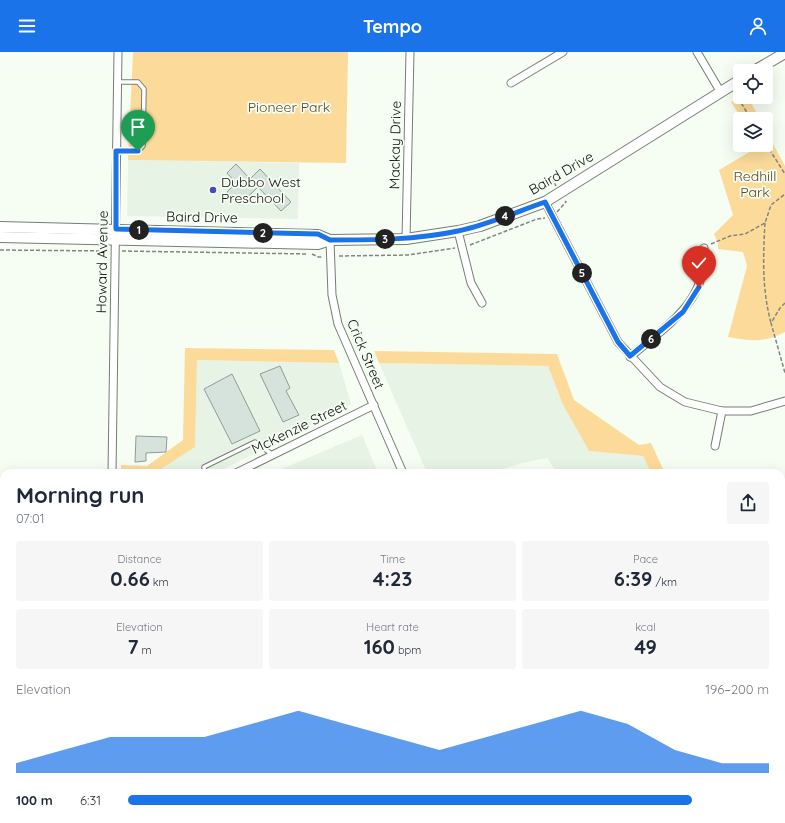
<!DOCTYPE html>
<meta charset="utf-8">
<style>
body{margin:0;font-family:Quicksand,sans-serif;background:#f6f6f7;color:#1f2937;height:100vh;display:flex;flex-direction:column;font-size:15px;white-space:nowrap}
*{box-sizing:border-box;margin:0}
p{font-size:13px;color:#747a83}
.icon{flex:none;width:22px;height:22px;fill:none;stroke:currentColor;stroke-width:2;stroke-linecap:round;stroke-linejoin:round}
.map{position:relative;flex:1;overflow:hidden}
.side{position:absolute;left:0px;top:417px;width:785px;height:354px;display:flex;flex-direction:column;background:#fff;border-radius:12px 12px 0 0;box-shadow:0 4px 16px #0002}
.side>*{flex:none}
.buttons{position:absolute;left:733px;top:12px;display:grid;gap:8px}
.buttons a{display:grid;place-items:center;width:40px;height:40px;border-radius:4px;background:#fff;box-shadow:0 4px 16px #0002;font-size:20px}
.pin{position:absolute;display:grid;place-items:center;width:34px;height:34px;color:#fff;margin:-41px -17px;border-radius:50% 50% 50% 0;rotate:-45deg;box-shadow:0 0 4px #0007}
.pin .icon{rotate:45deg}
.km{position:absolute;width:20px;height:20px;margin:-10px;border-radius:50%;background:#222;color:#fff;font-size:11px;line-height:20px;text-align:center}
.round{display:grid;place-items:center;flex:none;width:42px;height:42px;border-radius:4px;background:#f6f6f7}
.summary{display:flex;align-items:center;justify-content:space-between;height:68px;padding:0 16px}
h1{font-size:22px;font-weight:800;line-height:30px}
.metrics{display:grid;grid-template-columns:repeat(3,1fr);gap:6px;height:68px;padding:4px 16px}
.metrics div{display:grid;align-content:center;border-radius:4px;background:#f6f6f7;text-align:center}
.metrics b{font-size:20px;font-weight:800}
.metrics small{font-size:11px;font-weight:400}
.metrics p{font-size:11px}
.chart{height:112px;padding:8px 16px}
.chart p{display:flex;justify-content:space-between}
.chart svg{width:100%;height:72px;margin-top:4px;fill:#1a73e8;opacity:.7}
ul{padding:0 16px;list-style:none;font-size:13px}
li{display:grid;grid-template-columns:64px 48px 1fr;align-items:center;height:30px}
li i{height:10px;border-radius:5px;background:#1a73e8}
header{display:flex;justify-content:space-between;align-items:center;height:52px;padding:0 16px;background:#1a73e8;color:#fff;font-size:18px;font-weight:800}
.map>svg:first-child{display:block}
.built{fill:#e7f3e4}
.green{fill:#fcdb9a}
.building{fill:#d6e2dc;stroke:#919c97}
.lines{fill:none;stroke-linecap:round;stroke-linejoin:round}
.lane-casing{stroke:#777d75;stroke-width:5.5}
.street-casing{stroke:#777d75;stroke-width:9}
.secondary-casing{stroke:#777d75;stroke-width:12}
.highway-casing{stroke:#d9d9d9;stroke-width:15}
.path{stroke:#828680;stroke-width:1.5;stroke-dasharray:4 2;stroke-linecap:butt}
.lane{stroke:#fff;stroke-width:3.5}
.street{stroke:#fff;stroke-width:7}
.secondary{stroke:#fff;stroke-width:10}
.highway{stroke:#b0b300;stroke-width:13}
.rail{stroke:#434642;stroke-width:2.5}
.route-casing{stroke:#fff;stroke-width:8}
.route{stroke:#1a73e8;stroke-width:5}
.poi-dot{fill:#444bbf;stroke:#f6fdf3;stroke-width:1.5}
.labels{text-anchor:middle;stroke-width:3.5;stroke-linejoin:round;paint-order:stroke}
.park-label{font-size:14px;fill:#5a4822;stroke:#f6fdf3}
.street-label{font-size:14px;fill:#0f120f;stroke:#f6fdf3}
.poi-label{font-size:14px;fill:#0f120f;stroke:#f6fdf3;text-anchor:start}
</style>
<header><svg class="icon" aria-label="menu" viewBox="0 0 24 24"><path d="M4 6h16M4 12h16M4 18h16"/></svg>Tempo<svg class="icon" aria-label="person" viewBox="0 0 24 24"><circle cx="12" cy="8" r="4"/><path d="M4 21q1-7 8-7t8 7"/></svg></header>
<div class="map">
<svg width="785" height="771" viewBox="0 0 785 771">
<rect width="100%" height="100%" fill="#f6fdf3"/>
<!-- built -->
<g class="built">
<path d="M128,108L299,111L298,167L127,164Z"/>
<path d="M197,308L339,311L351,352L216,421H155L195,395Z"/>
<path d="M379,311L548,314L563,353L589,399L643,404L651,421H557L547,406L522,411L491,421H427Z"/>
<path d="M362,383L378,421H272Z"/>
<path d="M785,493V771H126L124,769L132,767H781V495Z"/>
<path d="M4,603V651L0,647V606Z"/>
</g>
<!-- green -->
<g class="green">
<path d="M133,0H348L346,111L128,108Z"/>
<path d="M740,45H748L760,67H742L731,50Z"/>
<path d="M766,79L785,114V280C764,291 751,289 728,285L747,214L743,200L718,197V191L714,182L733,163L719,118L758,95L757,93H766Z"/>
<path d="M185,296L334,298L339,311L197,308L195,395L155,421H121V413L147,414L183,388Z"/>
<path d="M374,299L557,302L574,348L639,393L651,391L665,421H651L643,404L589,399L563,353L548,314L379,311Z"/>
</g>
<!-- building -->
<g class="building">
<path d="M236,112L250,127L260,117L291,150L281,159L258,135L239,153L227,140L236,131L227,121Z"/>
<path d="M280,314L290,336L286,339L299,363L283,370L260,322Z"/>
<path d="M232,322L260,379L232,392L204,337Z"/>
<path d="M136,384L167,385L166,400L146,401V409L135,410Z"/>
</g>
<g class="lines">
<defs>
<g id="lane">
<path d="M117,99H138L143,94L144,37L138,30H118"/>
<path d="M205,421L204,415L255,390L273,403"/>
</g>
<g id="street">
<path d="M697,0L720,39"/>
<path d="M511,31L563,0"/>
<path d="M545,150L618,290L660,335L685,350L722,359H751L785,349"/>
<path d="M458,179L471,231L482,251"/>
<path d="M406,187L410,0"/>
<path d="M330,188L332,243L338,272L403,421"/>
<path d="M630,305C667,273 708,250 704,196"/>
<path d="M715,394L722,359"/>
<path d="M112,421L118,0"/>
<path d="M236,421L374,353"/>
<path d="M0,516L4,521"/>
<path d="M0,588L4,585"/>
<path d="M0,726L4,725"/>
</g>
<g id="secondary">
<path d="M754,19L785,1"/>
<path d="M0,175L318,183L330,188"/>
<path d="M0,185L318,192L330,188L406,187L458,179L480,174L545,150L740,28"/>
</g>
<g id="highway">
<path d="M0,686L4,689"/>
<path d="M101,767L106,771"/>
</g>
</defs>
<!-- lane casing -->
<use href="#lane" class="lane-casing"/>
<!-- street casing -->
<use href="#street" class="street-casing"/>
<!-- secondary casing -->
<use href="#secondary" class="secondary-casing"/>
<!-- highway casing -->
<use href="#highway" class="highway-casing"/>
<!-- path -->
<g class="path">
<path d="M735,41L751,67"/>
<path d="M766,92L785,122"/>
<path d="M552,126L556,134"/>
<path d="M557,160L566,150L565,149"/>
<path d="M765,171C763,206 762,237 771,271"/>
<path d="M711,192L730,184L745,182L765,171L771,153L785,142"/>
<path d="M470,193L537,167L545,166"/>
<path d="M0,198L108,199"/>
<path d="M122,199L308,202"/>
<path d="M312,202L318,205H323"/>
<path d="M339,204L408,203L455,196"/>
<path d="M785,251L780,256L771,271L785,321"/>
<path d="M0,702L4,705"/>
<path d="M73,767L75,771"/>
</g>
<!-- lane -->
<use href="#lane" class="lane"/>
<!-- street -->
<use href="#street" class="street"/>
<!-- secondary -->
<use href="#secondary" class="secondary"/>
<!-- highway -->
<use href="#highway" class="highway"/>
<!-- rail -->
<g class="rail">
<path d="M781,466L785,464"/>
<path d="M37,771L55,767"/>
</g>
</g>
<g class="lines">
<defs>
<path id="route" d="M138,99H116V177L318,182L330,188C372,188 416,188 458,179C488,173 516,160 545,150L618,290L630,304L683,260L699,235"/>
</defs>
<!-- route casing -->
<use href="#route" class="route-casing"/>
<!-- route -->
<use href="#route" class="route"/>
</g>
<!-- markers -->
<circle class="poi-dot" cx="213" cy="138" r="4"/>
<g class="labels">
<!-- park labels -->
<g class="park-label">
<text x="289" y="60">Pioneer Park</text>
<text x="755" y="129">Redhill<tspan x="755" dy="16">Park</tspan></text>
</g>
<!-- street labels -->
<g class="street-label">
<text transform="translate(395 93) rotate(-89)" y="5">Mackay Drive</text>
<text transform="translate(561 121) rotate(-30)" y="5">Baird Drive</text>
<text transform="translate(202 165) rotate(1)" y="5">Baird Drive</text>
<text transform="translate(102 210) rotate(-89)" y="5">Howard Avenue</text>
<text transform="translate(366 302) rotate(67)" y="5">Crick Street</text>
<text transform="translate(299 375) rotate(-26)" y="5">McKenzie Street</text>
</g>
<!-- poi labels -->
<g class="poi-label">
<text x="221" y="135">Dubbo West<tspan x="221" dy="16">Preschool</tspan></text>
</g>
</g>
</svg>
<div class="buttons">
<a><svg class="icon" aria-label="locate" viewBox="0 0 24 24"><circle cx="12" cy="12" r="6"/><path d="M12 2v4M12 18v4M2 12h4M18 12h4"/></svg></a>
<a><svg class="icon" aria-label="layers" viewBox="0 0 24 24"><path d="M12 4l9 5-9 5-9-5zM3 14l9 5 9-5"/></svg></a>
</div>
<div class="pin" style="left:138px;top:99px;background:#1e9e55"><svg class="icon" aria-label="arrive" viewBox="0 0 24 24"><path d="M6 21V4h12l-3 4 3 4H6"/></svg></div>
<div class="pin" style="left:699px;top:235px;background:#d93025"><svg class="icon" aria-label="check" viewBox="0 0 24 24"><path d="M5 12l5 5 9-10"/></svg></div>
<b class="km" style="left:139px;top:178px">1</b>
<b class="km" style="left:263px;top:181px">2</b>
<b class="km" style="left:385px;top:187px">3</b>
<b class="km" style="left:505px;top:164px">4</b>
<b class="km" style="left:582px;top:221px">5</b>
<b class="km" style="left:651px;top:287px">6</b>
<section class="side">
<div class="summary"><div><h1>Morning run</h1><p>07:01</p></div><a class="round"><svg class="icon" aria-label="share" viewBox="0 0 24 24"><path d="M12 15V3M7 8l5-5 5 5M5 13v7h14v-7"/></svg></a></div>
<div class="metrics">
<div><p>Distance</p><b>0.66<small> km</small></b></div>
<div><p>Time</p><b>4:23</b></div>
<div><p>Pace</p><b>6:39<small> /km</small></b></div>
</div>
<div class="metrics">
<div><p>Elevation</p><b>7<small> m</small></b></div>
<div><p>Heart rate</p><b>160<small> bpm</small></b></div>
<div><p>kcal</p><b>49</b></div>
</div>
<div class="chart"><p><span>Elevation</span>196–200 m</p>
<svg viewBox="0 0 160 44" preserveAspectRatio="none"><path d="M0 44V38L10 30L20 22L30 22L40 22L50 14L60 6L70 14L80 22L90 30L100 22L110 14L120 6L130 14L140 30L150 38L160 38V44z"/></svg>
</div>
<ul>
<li><b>100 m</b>6:31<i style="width:88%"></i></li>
</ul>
</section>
</div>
